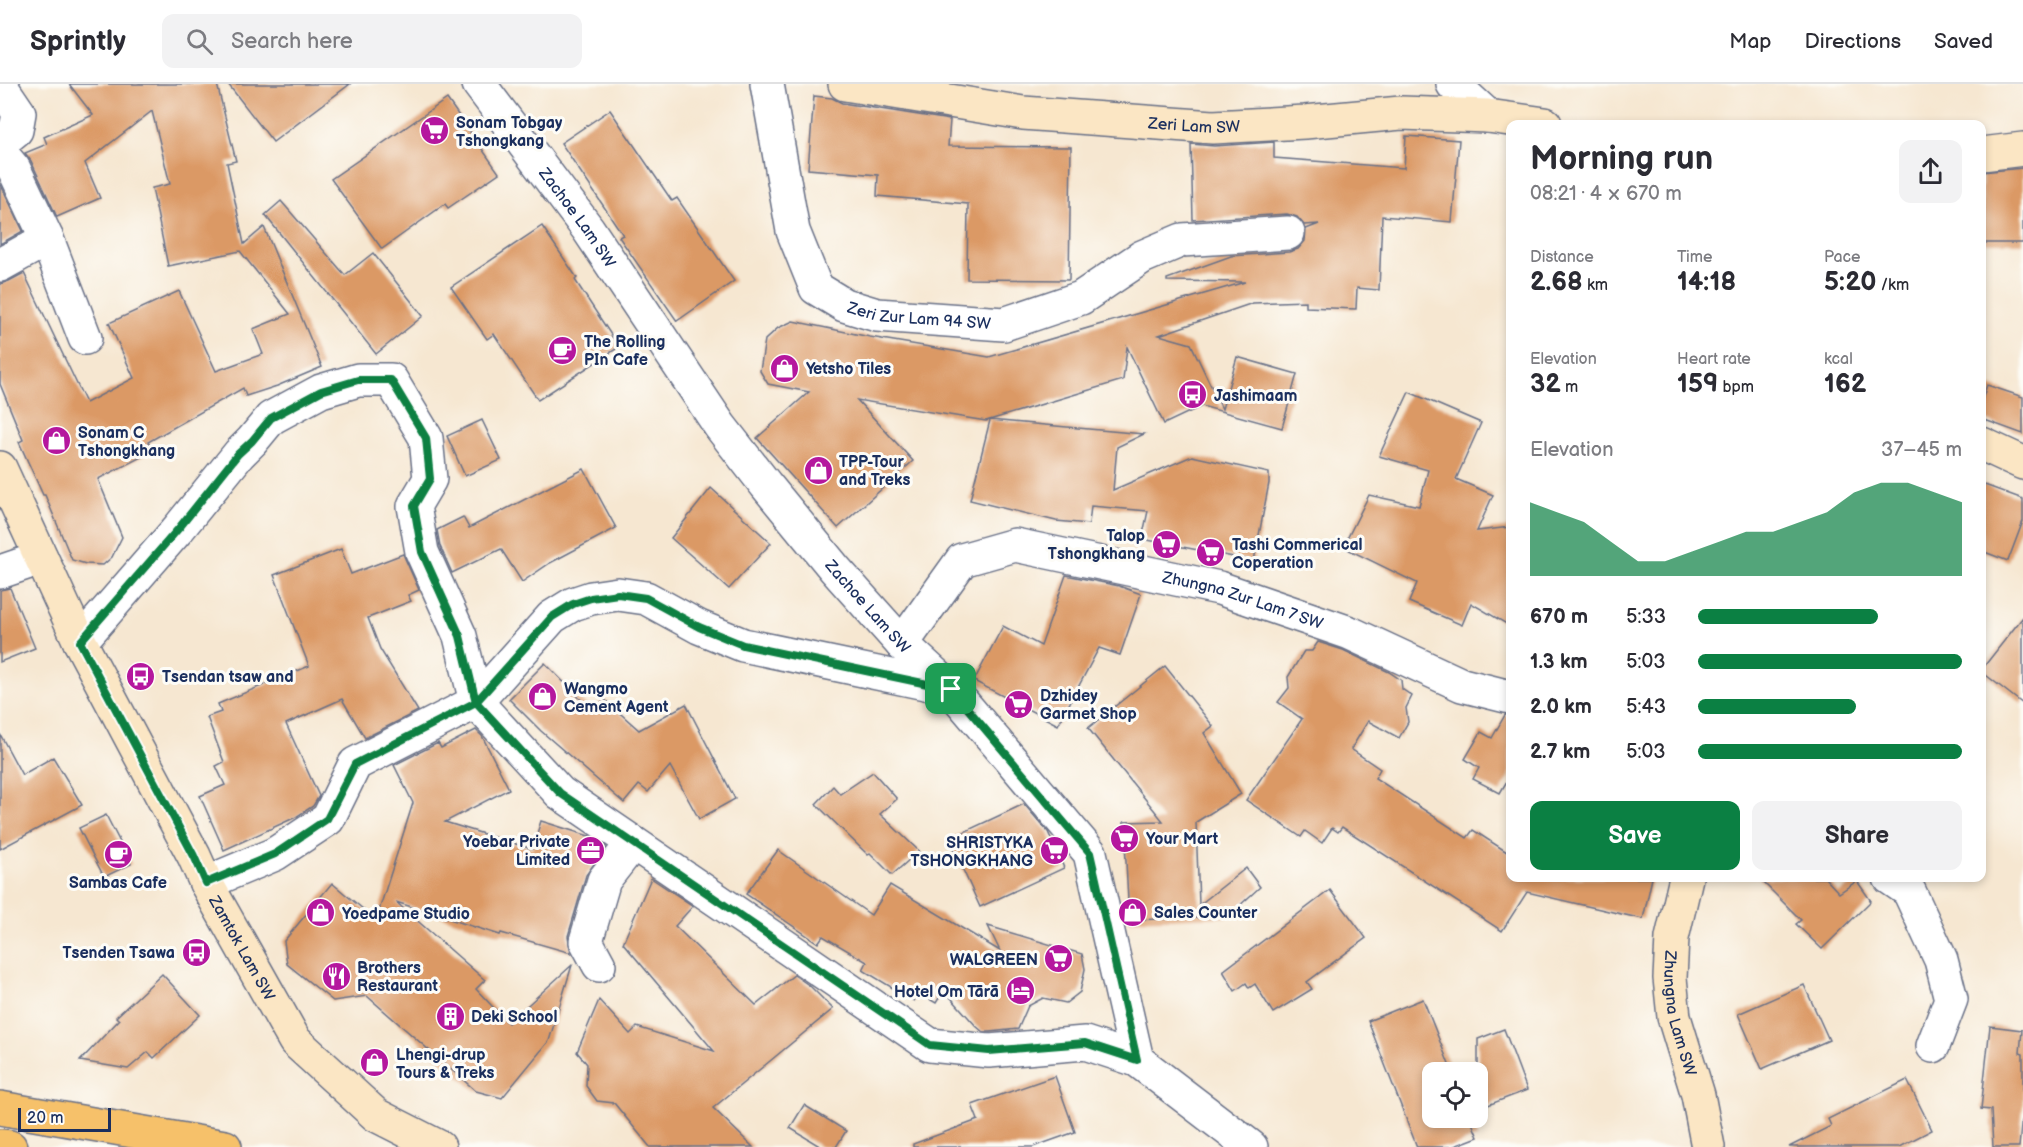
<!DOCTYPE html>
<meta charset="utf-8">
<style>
body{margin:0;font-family:"Balsamiq Sans",sans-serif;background:#f2f2f3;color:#2b2b33;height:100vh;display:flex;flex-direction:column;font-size:22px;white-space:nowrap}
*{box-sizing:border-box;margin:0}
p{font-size:20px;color:#7c7c81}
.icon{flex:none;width:33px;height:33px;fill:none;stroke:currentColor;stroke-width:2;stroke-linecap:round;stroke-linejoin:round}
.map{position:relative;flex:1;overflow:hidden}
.side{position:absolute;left:1506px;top:36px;width:480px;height:762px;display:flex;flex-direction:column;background:#fff;border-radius:12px;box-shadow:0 3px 9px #0003}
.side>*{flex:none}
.tools{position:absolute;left:1422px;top:978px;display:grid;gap:12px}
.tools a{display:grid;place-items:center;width:66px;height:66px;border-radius:12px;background:#fff;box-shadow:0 3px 9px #0003;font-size:30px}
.scale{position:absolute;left:18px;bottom:15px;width:93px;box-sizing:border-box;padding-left:6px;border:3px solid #1b2f5e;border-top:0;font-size:16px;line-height:21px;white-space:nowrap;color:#1b2f5e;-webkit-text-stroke:4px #fdfcf7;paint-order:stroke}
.pin{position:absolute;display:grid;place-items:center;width:51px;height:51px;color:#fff;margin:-26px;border-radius:12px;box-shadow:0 3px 9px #0006}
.round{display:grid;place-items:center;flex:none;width:63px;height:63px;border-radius:12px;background:#f2f2f3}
.head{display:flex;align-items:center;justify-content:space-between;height:102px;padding:0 24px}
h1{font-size:33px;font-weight:700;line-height:45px}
.stats{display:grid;grid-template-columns:repeat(3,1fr);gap:9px;height:102px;padding:6px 24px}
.stats div{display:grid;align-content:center}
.stats b{font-size:26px;font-weight:700}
.stats small{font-size:16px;font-weight:400}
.stats p{font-size:16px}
.chart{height:168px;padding:12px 24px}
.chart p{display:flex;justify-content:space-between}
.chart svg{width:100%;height:108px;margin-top:6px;fill:#0b8043;opacity:.7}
.action{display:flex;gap:12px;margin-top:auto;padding:12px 24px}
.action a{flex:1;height:69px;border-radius:12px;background:#0b8043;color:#fff;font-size:24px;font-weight:700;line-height:69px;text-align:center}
.action a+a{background:#f2f2f3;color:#2b2b33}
ul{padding:0 24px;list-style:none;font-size:20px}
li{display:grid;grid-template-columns:96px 72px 1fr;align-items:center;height:45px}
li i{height:15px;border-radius:8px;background:#0b8043}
header{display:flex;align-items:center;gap:36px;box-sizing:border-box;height:84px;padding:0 30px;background:#fff;border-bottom:2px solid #e1e1e2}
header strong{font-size:28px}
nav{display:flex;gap:33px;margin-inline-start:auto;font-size:21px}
.search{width:420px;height:54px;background:#f2f2f3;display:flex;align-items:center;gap:15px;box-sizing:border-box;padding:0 21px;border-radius:12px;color:#7c7c81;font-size:22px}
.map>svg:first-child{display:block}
.building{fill:#db9965}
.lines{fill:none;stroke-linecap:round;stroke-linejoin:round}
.street-casing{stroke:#686f86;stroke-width:36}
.secondary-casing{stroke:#686f86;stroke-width:36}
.highway-casing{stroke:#686f86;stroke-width:36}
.street{stroke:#fff;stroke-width:33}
.secondary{stroke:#fbe6c4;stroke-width:33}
.highway{stroke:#f6c16b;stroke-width:33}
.route-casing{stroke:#fff;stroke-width:12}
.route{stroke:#0b8043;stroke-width:8}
.labels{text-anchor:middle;stroke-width:6;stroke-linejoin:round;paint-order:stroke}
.poi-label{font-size:16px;font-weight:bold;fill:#1b2f5e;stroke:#fdfcf7;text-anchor:start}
.street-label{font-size:16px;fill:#1b2f5e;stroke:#fdfcf7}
</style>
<header>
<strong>Sprintly</strong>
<div class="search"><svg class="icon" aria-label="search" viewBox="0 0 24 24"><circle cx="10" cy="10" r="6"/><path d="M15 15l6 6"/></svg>Search here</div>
<nav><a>Map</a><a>Directions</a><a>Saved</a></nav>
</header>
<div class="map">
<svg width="2023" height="1063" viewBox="0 0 2023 1063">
<rect width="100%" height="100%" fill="#fdfcf7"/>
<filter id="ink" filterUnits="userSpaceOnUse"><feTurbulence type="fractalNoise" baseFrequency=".0167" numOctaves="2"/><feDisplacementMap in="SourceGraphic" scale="12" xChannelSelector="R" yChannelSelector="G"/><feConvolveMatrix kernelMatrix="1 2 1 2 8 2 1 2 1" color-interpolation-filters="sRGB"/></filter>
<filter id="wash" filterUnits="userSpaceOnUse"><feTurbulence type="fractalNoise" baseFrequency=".008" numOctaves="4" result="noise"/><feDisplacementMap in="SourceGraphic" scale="24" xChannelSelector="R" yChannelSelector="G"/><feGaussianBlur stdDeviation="1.35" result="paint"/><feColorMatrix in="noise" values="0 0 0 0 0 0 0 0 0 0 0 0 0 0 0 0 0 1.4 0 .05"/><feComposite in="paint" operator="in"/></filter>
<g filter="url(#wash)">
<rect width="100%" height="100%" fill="#f6e7d1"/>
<g id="blocks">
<!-- building -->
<g class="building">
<path d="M69,0H217L236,77L227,79L244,160L264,143L322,283L277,302L246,312L243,304L148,358L153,367L98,395L122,453L112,473L103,481L86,480L72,476L45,411H43L19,358L23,356L0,300V200L9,197L24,189L86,319L134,294L109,239L179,207L216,287L263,270L253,245L290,230L240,167L168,182L152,104L170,100L152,27L85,79L100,114L57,133L31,77L25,69L47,60L44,53L93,31Z"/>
<path d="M228,0H350L273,58Z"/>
<path d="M814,12L832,14L842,19L950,36L948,62L1071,63L1069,196L967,195L968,120L877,112L878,91L808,85Z"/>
<path d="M447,15L499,89L448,124L445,120L382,165L331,95Z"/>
<path d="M610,26L672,117L677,114L734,197L677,237L619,153L623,151L561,59Z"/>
<path d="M1406,52L1459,56L1452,138L1382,132L1379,206L1357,204L1356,225L1306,223V217L1253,219L1159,251L1191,260L1222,325L1237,273L1297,290L1282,344L1202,322L1164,340L1127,263L1123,296L986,337L857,316L913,377L838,444L757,354L809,308L768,300L760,287L765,256L778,244L793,237L870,253L989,273L1245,198L1167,197V195L1231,172L1289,168L1298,165L1305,157L1306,145L1319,140L1304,141L1297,133L1287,130L1193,136L1191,60L1214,62L1274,58V74L1404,84Z"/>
<path d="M2023,84V159H1982V88Z"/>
<path d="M0,99L23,147L0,160Z"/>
<path d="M281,117L345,191L373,169L423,232L376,270L265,131Z"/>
<path d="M542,142L577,194L575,196L619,263L538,316L494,250L487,255L451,203Z"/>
<path d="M1987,301L2023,313V350L1982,335V316Z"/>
<path d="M1409,308L1481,339L1456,395L1493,411L1477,447L1510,443V542L1471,519L1462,541L1409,518L1417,499L1343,463L1369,411L1419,422L1428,386L1379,372Z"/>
<path d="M482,336L501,376L465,392L447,352Z"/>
<path d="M990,336L1144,350L1117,363L1113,406L1192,372L1269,389V399L1254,477L1142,455L1148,427L1091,422L1089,440L1056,437L970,416Z"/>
<path d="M584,385L616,444L550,479L522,498L501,465L452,489L440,462L437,446L463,433L469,444Z"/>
<path d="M1982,400L2023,415V437L2008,477L1982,467Z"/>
<path d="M711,404L771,459L729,505L671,454Z"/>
<path d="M341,465L351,490L403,470L419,506L408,511L411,517L368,534L380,565L418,627L365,654L342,615L286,640L319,712L313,722L296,733L224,766L200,712L225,701L216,682L224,678L207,633L221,628L218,620L309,582L274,491Z"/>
<path d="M1066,491L1119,502L1141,510L1120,571L1099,564L1058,641L974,597L1003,542L1041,562Z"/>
<path d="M10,504L35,564L0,578V506Z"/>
<path d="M2023,533V620L1982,588V585Z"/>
<path d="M1318,558L1343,566L1389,588L1401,596L1402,605L1412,612L1406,624L1408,638L1399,654L1368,637L1351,665L1380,685L1375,694L1467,754L1473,746L1510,770V794H1652L1643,835L1527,808L1502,847L1342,743L1338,748L1332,744L1322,759L1305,747L1301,753L1246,716L1302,635L1278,618L1289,604L1288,593L1304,567H1312Z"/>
<path d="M545,579L593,628L604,615L639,646L686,620L735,715L699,735L670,682L648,708L639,701L624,719L541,647L509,615Z"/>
<path d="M1165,582L1213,642L1204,649L1241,710L1196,738L1199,821L1246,784L1260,803L1227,833L1129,836L1124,738L1163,737L1088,644Z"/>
<path d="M1505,631H1510V692L1500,709L1473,695L1479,684L1465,675L1481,648L1492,654Z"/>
<path d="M476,646L482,652L509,705L445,738L532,765L541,737L592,753L606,763L586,791L568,852L571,869L501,849L500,851L396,818L485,896L476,905L508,939L572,881L549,957L502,1014L476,1007L367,912L333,917L287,880L284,857L332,799L376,836L413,719L394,681L438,659L441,664Z"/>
<path d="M0,650L22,691L53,673L82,721L0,765Z"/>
<path d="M873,688L897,715L880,730L919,767L892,791L870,769L868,771L816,720L833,702L840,710Z"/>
<path d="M1024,720L1048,748L1064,784L980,823L949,755Z"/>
<path d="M106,731L131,780L104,793L79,744Z"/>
<path d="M778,766L871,831L890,801L1000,867L988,842L1082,870L1085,885L1080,908L1066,919L1043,914L1028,922L1018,945L989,948H983L976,942L944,906L936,919L919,909L914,917L863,886L867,878L823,852L818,859L746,810Z"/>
<path d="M651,794L693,822L675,842L756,921L794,891L810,902L833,925L713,1024L753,1063H650L614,1019L597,1017L586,1002L587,980L577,968L599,916L630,950L637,943L714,967L623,859Z"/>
<path d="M1759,794H1825L1839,809L1857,797L1871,817L1822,865L1796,840L1801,836Z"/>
<path d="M1330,806L1366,854L1307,898L1312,905L1273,929L1255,900L1249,904L1246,899L1235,907L1223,887Z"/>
<path d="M162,890L200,931L154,974L148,968L128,985L80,977L119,936L116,933Z"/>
<path d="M1804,901L1829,956L1762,985L1738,930Z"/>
<path d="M1423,915L1452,988H1432V1034H1470L1478,1053L1452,1063H1417L1368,937Z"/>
<path d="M1990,942L2022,946L2020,969L2023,970V1021L2019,1063H1993L1991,1026L1981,1025Z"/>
<path d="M1504,945L1527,1006L1478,1025V955Z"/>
<path d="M1055,992L1075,1048L1033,1063H913V1060L978,1036L972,1021Z"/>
<path d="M1907,996L1932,1046L1899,1063H1789L1831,1042L1828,1035Z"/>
<path d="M804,1021L846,1047L836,1063H821L790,1044Z"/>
</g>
</g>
</g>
<g filter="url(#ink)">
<use href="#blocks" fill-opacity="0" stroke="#686f86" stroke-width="1.5"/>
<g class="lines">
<defs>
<g id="street">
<path id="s1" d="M479,0L588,145L720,342L766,401L835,485L902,560L951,605L1090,769L1137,976L1251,1063"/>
<path id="s2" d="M767,0L793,147L816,204L844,221L877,231L1004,240L1081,214L1142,173L1182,156L1288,149"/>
<path d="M1453,0L1488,32"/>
<path d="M0,1L19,29L16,46L0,59"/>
<path d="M0,68L14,85L47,155L85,254"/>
<path d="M0,181L47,155"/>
<path d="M0,488L41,474"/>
<path d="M80,558L179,444L239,370L252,357L271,334L321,307L358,296H391L426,354L430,395L414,422L422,468L460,552L476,618L560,709L930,961L989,967L1085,959L1137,976"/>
<path id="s3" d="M902,560L962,476L1015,461L1219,504L1350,549L1462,601L1510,613"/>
<path d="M1890,794L1909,807L1941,876L1951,915L1933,962"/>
<path d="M206,799L275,770L328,735L355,680L476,618L552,533L573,520L591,514L618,510L646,514L699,543L743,561L949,604"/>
<path d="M599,881L586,857L604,796L633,759"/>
</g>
<g id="secondary">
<path id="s4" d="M845,0L1023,29L1213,43L1305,38L1401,29L1488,32L1545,40"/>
<path d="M1982,70L2023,65"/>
<path d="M1982,360L2023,379"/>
<path id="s5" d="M0,384L80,558L194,772L206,799L295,957L376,1031L439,1063"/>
<path id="s6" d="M1686,794L1672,854L1670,894L1674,933L1698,1011L1708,1063"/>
</g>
<g id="highway">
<path d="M0,1024L225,1063"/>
<path d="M0,1062L10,1063"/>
</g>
</defs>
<!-- street casing -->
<use href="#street" class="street-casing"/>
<!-- secondary casing -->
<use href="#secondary" class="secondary-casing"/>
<!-- highway casing -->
<use href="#highway" class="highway-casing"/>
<!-- street -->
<use href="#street" class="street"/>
<!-- secondary -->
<use href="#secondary" class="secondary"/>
<!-- highway -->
<use href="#highway" class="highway"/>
</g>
</g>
<g class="lines" filter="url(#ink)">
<defs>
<path id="route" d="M951,605L743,561L699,543L646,514L618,510L591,514L573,520L552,533L476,618L355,680L327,735L275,770L206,799L194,772L80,558L179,444L238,370L252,357L271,334L321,307L358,296H391L426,354L430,395L414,422L422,468L460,552L476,618L560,709L930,961L989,967L1085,959L1137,976L1090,769L951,605"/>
</defs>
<!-- route casing -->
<use href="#route" class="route-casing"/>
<!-- route -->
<use href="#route" class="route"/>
</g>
<!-- icons -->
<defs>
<symbol id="supermarket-disc" viewBox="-11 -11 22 22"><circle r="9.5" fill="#b5179e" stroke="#fdfcf7"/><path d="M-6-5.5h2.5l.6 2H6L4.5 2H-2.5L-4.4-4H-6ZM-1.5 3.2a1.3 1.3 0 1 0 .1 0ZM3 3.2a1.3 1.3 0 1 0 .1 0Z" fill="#fff"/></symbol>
<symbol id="cafe-disc" viewBox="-11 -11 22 22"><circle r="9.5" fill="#b5179e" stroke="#fdfcf7"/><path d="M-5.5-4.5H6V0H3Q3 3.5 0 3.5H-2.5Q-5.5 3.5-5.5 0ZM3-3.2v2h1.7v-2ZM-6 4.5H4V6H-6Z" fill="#fff"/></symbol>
<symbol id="shop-disc" viewBox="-11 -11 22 22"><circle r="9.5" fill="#b5179e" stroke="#fdfcf7"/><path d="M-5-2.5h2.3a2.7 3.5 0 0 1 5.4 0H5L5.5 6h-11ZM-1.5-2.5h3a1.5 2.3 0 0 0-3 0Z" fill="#fff"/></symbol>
<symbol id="bus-disc" viewBox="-11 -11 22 22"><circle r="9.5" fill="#b5179e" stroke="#fdfcf7"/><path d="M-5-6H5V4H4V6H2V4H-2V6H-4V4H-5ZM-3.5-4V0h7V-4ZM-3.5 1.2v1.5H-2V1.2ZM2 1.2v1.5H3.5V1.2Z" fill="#fff"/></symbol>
<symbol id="office-disc" viewBox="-11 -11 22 22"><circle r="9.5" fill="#b5179e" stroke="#fdfcf7"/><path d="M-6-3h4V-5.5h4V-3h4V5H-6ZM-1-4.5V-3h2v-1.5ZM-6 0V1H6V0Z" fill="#fff"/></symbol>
<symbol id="restaurant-disc" viewBox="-11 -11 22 22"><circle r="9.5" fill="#b5179e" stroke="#fdfcf7"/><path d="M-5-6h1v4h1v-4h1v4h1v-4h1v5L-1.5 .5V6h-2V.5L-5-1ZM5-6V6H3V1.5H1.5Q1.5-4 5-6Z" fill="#fff"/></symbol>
<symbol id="hotel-disc" viewBox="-11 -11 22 22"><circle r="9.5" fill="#b5179e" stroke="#fdfcf7"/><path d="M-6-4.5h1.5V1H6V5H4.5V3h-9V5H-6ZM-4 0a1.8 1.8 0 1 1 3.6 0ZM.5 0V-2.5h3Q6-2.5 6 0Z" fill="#fff"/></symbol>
<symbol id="building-disc" viewBox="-11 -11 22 22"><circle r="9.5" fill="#b5179e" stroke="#fdfcf7"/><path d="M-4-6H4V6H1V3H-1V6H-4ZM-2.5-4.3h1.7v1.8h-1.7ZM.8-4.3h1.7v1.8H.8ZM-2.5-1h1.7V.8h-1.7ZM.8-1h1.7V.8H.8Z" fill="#fff"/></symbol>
</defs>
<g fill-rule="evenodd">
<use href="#supermarket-disc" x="418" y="30" width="33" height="33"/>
<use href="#cafe-disc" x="546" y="250" width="33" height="33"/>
<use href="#shop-disc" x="768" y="268" width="33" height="33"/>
<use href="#bus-disc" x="1176" y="294" width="33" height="33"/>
<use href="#shop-disc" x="40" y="340" width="33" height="33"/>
<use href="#shop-disc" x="802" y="370" width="33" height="33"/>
<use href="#supermarket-disc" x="1150" y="444" width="33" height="33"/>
<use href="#supermarket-disc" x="1194" y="452" width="33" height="33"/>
<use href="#bus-disc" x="124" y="576" width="33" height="33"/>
<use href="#shop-disc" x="526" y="596" width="33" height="33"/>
<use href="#supermarket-disc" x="1002" y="604" width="33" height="33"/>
<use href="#supermarket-disc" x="1108" y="738" width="33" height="33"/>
<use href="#office-disc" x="574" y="750" width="33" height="33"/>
<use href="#supermarket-disc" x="1038" y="750" width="33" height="33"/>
<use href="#cafe-disc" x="102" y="754" width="33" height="33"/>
<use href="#shop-disc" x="1116" y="812" width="33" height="33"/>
<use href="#shop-disc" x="304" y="812" width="33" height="33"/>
<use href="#bus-disc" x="180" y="852" width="33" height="33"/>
<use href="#supermarket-disc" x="1042" y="858" width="33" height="33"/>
<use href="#restaurant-disc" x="320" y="876" width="33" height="33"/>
<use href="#hotel-disc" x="1004" y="890" width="33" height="33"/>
<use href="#building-disc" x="434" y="916" width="33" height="33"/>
<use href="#shop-disc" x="358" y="962" width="33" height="33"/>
</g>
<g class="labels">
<!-- poi labels -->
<g class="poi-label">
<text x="456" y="44">Sonam Tobgay<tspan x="456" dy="18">Tshongkang</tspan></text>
<text x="584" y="263">The Rolling<tspan x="584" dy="18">PIn Cafe</tspan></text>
<text x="806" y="290">Yetsho Tiles</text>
<text x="1214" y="317">Jashimaam</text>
<text x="78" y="354">Sonam C<tspan x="78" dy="18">Tshongkhang</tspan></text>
<text x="839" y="383">TPP-Tour<tspan x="839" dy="18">and Treks</tspan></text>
<text x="1145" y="457" text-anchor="end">Talop<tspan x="1145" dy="18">Tshongkhang</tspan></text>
<text x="1232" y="466">Tashi Commerical<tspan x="1232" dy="18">Coperation</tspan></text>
<text x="162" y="598">Tsendan tsaw and</text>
<text x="564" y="610">Wangmo<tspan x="564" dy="18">Cement Agent</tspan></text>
<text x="1040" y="617">Dzhidey<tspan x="1040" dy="18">Garmet Shop</tspan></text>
<text x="1146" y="760">Your Mart</text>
<text x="570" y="763" text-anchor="end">Yoebar Private<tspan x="570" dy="18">Limited</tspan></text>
<text x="1033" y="764" text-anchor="end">SHRISTYKA<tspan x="1033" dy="18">TSHONGKHANG</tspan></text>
<text x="118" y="804" text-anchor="middle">Sambas Cafe</text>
<text x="1154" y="834">Sales Counter</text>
<text x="342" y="835">Yoedpame Studio</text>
<text x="175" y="874" text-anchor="end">Tsenden Tsawa</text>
<text x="1038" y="881" text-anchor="end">WALGREEN</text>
<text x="357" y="889">Brothers<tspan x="357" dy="18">Restaurant</tspan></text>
<text x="999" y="913" text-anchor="end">Hotel Om Tārā</text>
<text x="471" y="938">Deki School</text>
<text x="396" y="976">Lhengi-drup<tspan x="396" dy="18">Tours &amp; Treks</tspan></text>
</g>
<!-- street labels -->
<g class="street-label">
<text dy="6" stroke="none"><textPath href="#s4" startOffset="352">Zeri Lam SW</textPath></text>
<text dy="6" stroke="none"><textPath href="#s1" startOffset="166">Zachoe Lam SW</textPath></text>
<text dy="6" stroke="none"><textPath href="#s2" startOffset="320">Zeri Zur Lam 94 SW</textPath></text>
<text dy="6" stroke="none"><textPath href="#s3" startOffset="393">Zhungna Zur Lam 7 SW</textPath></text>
<text dy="6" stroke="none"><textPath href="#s1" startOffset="652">Zachoe Lam SW</textPath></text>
<text dy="6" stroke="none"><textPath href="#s5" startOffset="538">Zamtok Lam SW</textPath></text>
<text dy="6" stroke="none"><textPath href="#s6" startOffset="138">Zhungna Lam SW</textPath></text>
</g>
</g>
</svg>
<div class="tools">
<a><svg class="icon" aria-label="locate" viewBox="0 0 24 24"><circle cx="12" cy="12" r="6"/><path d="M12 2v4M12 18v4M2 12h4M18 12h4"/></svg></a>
</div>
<div class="scale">20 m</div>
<div class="pin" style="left:951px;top:605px;background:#1e9e55"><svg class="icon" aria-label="arrive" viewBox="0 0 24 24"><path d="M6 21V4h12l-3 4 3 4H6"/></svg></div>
<section class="side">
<div class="head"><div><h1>Morning run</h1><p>08:21 · 4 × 670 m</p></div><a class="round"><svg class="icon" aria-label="share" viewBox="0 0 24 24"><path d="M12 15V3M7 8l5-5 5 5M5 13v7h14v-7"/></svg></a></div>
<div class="stats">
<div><p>Distance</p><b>2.68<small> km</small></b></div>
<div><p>Time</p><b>14:18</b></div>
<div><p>Pace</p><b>5:20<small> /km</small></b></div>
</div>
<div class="stats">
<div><p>Elevation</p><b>32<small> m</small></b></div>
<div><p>Heart rate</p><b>159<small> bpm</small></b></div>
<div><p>kcal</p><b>162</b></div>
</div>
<div class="chart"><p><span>Elevation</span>37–45 m</p>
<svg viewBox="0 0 160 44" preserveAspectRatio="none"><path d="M0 44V14L10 18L20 22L30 30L40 38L50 38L60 34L70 30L80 26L90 26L100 22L110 18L120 10L130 6L140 6L150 10L160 14V44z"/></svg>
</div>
<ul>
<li><b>670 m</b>5:33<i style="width:68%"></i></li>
<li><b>1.3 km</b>5:03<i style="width:100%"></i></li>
<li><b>2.0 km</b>5:43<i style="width:60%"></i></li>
<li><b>2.7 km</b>5:03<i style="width:100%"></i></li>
</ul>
<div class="action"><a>Save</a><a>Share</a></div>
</section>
</div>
